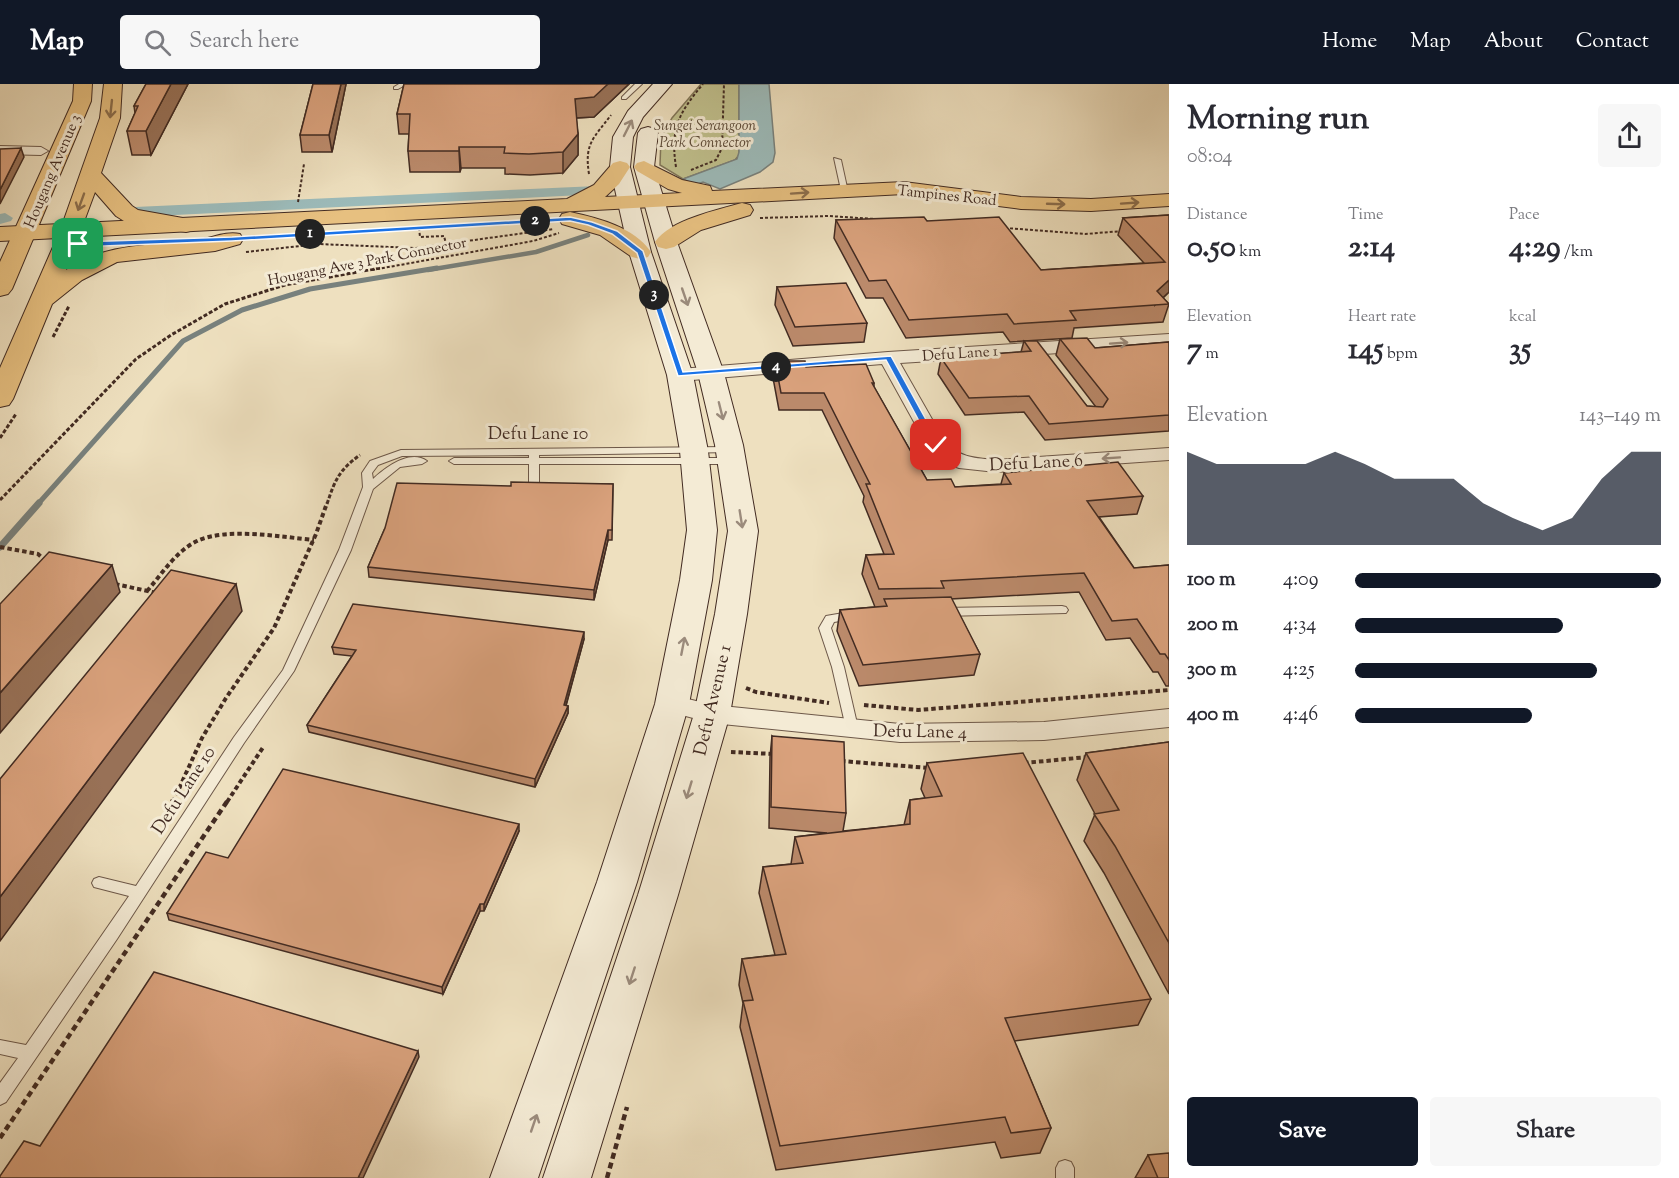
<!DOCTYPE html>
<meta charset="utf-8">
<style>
body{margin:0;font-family:"Sorts Mill Goudy",serif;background:#f7f7f7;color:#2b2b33;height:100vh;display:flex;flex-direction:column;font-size:22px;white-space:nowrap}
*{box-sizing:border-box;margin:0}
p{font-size:20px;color:#7c7c81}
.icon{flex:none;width:33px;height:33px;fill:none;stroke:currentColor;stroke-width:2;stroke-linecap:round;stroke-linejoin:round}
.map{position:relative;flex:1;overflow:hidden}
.side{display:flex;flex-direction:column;background:#fff;width:510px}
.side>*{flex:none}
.pin{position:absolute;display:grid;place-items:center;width:51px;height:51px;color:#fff;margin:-26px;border-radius:12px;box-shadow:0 3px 9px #0006}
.km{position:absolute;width:30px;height:30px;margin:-15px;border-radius:50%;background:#222;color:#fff;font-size:16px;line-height:30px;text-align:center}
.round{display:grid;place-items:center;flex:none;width:63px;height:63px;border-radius:6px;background:#f7f7f7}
.head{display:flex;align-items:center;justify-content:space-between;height:102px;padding:0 18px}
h1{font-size:33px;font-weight:700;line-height:45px}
.figures{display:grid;grid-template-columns:repeat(3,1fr);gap:9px;height:102px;padding:6px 18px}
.figures div{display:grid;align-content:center}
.figures b{font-size:30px;font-weight:700}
.figures small{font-size:16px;font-weight:400}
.figures p{font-size:16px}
.chart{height:168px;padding:12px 18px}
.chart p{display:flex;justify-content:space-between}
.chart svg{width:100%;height:108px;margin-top:6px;fill:#111827;opacity:.7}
.button{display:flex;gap:12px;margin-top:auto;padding:12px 18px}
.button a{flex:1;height:69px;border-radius:6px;background:#111827;color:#fff;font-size:24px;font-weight:700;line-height:69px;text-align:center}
.button a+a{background:#f7f7f7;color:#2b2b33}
ul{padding:0 18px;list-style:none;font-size:20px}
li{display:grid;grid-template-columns:96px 72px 1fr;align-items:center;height:45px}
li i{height:15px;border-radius:8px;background:#111827}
header{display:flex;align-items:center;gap:36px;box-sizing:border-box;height:84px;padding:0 30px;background:#111827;color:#fff}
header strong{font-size:28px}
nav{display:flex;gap:33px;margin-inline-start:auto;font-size:21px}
.search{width:420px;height:54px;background:#f7f7f7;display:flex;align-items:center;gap:15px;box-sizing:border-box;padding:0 21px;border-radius:6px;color:#7c7c81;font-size:22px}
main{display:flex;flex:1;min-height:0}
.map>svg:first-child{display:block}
.green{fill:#c0c08d;stroke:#817658;stroke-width:1.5}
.water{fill:#9cbbba;stroke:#78817d;stroke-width:1.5}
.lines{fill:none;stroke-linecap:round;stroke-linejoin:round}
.stream-far2{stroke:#78817d;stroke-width:4.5}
.stream-far1{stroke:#78817d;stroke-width:5}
.stream{stroke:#78817d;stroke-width:7}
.canal{fill:#9cbbba;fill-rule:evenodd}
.service-casing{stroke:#6d5849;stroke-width:2}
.minor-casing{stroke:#6d5849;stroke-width:2}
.secondary-casing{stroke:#422b22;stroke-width:2}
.primary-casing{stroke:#422b22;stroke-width:2}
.trunk-casing{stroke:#422b22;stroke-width:2}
.path-far3{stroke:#422b22;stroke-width:2;stroke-dasharray:3 2;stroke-linecap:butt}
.path-far2{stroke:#422b22;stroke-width:3;stroke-dasharray:4 2;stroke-linecap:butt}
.path-far1{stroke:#422b22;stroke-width:4;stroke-dasharray:4.5 3;stroke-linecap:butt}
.path{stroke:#422b22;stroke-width:4.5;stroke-dasharray:6 4;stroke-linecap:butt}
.service{fill:#f4ebd5;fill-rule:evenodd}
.minor{fill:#f4ebd5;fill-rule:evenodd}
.secondary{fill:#f4ebd5;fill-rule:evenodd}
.primary{fill:#e7c080;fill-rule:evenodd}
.trunk{fill:#e7c080;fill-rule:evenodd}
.wall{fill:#bb8a6b;stroke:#422b22;stroke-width:1.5}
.shaded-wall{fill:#987157;stroke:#422b22;stroke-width:1.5}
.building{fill:#d9a17c;stroke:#422b22;stroke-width:1.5}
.oneway{stroke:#8c6e4c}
.oneway2{stroke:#9b8b7c}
.route{fill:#1a73e8;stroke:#fff;stroke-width:1.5}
.labels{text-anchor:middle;stroke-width:6;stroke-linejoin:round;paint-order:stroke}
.far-park-label{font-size:15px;font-style:italic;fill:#5b4937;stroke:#f4ebd5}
.far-street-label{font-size:15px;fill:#422b22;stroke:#f4ebd5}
.street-label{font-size:18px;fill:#422b22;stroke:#f4ebd5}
</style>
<header>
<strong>Map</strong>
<div class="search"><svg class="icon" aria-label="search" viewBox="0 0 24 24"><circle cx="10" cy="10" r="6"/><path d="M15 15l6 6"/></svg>Search here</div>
<nav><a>Home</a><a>Map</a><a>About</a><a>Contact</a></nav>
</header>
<main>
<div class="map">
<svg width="1169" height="1094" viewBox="0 0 1169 1094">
<rect width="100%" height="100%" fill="#eee0bf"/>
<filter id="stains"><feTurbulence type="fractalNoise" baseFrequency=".00333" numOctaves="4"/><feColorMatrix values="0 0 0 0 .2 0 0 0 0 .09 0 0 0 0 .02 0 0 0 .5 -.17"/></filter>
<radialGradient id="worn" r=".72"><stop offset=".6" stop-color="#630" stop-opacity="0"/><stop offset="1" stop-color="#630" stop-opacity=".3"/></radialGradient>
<!-- green -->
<path class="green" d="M701,0H739V71L735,76L683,95L660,81L661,54L672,34Z"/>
<!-- water -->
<path class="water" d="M739,0H769L775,69L773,78L760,88L720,105L703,98L695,101L683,95L737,75L739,68Z"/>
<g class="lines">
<!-- stream-far2 -->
<path class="stream-far2" d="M428,186L536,168L588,151"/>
<!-- stream-far1 -->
<path class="stream-far1" d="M38,420L183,257L242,226L310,205L437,184"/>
<!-- stream -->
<path class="stream" d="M0,463L39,419"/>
<!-- canal -->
<g class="canal">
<path d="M597,102L602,104L605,107L602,110L135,133L127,128L135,123Z"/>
<path d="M5,129L13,134L11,137L0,140V130Z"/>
</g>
<defs>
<g id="service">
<path d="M399,0H407L398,5H394V3Z"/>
<path d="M635,0H642L626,15H622V13Z"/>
<path d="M834,74L841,76L848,108L841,106Z"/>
<path d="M730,363L734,364L735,366L734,368L539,371V374H732L737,377L732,380H539V400L534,403L529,400V380H454L449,377L454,374H529V371L402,372L378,381L372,389L373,395C386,383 410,365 427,377L422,380L400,383L373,405L351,466L294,587L244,659L117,855L6,1018L0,1021V999L18,974L0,970V956L26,961L129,812L94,803L92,799L94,795L99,793L136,802L234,653L283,586L339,466L363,403L362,389L370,377L401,366Z"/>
<path d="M1062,522L1066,523L1068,526L1066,529L942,532L936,528L942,524Z"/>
<path d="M855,527L861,531L859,534L834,538L831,544L844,583L858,644L857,647H847L846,644L832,583L819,544L826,532Z"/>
<path d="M1065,1076L1071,1078L1074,1084V1094H1056V1084L1059,1078Z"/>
</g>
<g id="minor">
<path d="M0,62L41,63L48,67L41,71L0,70Z"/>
<path d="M1169,250V262L900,279L945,358C960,374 975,374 996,376L1169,364V376L996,388L959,384L940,377L929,365L882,280L680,297L673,295L670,291L673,287L680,285L888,268Z"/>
<path d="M672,611L712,621L900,640L1044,638L1169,625V643L1044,656L900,658L712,639L663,626L659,620L663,614Z"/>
</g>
<g id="secondary">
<path d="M653,0H672L643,33L633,53L630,83L651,168L693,291L708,367L717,446L712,496L689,620L637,798L538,1094H490L597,798L655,620L680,496L687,446L680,367L667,291L629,168L610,83L613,53L628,27Z"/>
<path d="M648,43L655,45L658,49L654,83L677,158L724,289L743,361L758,447L747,530L730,630L678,811L591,1094H543L638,811L694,630L715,530L728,447L715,361L698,289L655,158L634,83L638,49L641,45Z"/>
</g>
<g id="primary">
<path d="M620,77L627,79L630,83L619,100L605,113L682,109L668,105L637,87L634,83L637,79L644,77L682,96L710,102L712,107L904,98L1021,113L1091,115L1169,110V122L1091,127L1021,125L904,110L0,157V143L567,115L594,101L613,79Z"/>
<path d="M742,119L750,121L753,126L750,131L701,146L674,163L666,165L658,163L655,158C670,136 717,126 742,119Z"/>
<path d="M570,128C598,134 634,143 651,168L648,173L640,175L632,173L600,151L562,140L559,135L562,130Z"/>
</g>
<g id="trunk">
<path d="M74,0H92L91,17L12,205L8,210L0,212V178L73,17Z"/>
<path d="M104,0H122L120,34L101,89L132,122L138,126L194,136L197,141L194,146L186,148L124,137L116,132L95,108L66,186C107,158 153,162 198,156C212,154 226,147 240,150L243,155L240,160L215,167L117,178L82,196L52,220L13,315L9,321L0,323V284L60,147L100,34Z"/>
</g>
</defs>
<!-- service casing -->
<use href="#service" class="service-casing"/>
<!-- minor casing -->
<use href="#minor" class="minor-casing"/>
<!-- secondary casing -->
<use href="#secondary" class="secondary-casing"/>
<!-- primary casing -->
<use href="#primary" class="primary-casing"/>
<!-- trunk casing -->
<use href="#trunk" class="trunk-casing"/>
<!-- path-far3 -->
<g class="path-far3">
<path d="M676,83C670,44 679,29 703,0"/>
<path d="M691,86L716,76L722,64L724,0"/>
<path d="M589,90C584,59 594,54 611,31"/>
<path d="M298,118L304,80"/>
<path d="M760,134L829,132L875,135"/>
<path d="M419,144L420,153L444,152L446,160"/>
<path d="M1005,144L1085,150L1123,147"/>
<path d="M246,168L318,160L416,164L554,145"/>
<path d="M372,186L533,157L559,149"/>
</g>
<!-- path-far2 -->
<g class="path-far2">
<path d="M53,253L69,222"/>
<path d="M0,354L16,330"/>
<path d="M0,416L136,275L171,251L225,220L285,201L380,184"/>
<path d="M327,420C335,396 339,386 360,371"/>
</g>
<!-- path-far1 -->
<g class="path-far1">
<path d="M0,463L38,470L47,478"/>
<path d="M115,500L157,509"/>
<path d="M147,507C162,490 176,467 197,457C227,443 281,453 314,456"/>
<path d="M746,604L756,608L829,619"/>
<path d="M864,621L918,626L1169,606"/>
<path d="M731,668L774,670"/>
<path d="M841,677L929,684"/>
<path d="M1024,679L1088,673"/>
<path d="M173,718L202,654L226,614L274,544L316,450L327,419"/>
<path d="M227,718L264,662"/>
</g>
<!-- path -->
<g class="path">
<path d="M164,736L173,716"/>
<path d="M0,1054L228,716"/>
<path d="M607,1094L627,1023"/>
</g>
<!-- service -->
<use href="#service" class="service"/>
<!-- minor -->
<use href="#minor" class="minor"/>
<!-- secondary -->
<use href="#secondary" class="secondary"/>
<!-- primary -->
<use href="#primary" class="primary"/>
<!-- trunk -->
<use href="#trunk" class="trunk"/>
</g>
<!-- wall -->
<g class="wall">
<path d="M146,0H188L151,71H132L127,47L135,29L134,22Z"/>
<path d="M313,0H346L332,68H302L300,51Z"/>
<path d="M404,0H629L594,33L576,34L578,50V71L563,89L530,91L505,90V84H461L460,88H410L408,67L409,50H399L397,30Z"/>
<path d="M1169,131V208L1163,214L1169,220L1163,238L1074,244L1072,254L1010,258L1003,248L906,254L883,214H866L834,154L836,136L927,137L1041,186L1144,179L1118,151L1123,134Z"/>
<path d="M777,203L867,239L864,258L793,262L775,221Z"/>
<path d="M1060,255L1095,264L1169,258V347L1045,356L1024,328L965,331L938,290L941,274L1021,268L1024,257L1087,322L1096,323L1056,271Z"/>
<path d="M775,277L874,299V303L927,396L955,403L1001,400L1004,389L1143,412L1137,430L1099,433L1134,484L1169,481V602H1166L1158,588H1153L1130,554L1106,556L1079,508L951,515L980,570L974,591L859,602L837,547L840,526L875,523L862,490L866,471L884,470L863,418L864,412L822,326H779L773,294Z"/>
<path d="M613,400L612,456H608L594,516L369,493L368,483L385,444L511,402Z"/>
<path d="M584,555L566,622H568V629L535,703L309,648L307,641L352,572L334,570L332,563Z"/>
<path d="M772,652L846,729L843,747L904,741L910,716L925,714L921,705L927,679L1151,915L1138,941L1014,957L1051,1044L1040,1069L1001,1074L995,1058L776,1086L740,943L743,919L739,901L742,875L775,871L759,809L763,783L791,780L795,753L827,749L769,744L770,673Z"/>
<path d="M1169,658V910L1104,789L1084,757L1095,730L1077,696L1086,669Z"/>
<path d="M519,747L484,827H480L443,910L169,836L167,829L228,774Z"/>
<path d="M1148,1071L1169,1094H1135Z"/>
</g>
<!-- shaded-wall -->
<g class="shaded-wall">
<path d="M171,0H188L151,71L146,47Z"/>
<path d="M341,0H346L332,68L329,51Z"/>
<path d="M608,0H629L594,33L575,34V15Z"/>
<path d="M578,50V71L563,89V68Z"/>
<path d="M459,63L461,84L460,88L459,67Z"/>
<path d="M21,64L24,73L0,120V106Z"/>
<path d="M1169,196V208L1155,221L1157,207Z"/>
<path d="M608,446V456L594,516V506Z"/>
<path d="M112,481L120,508L0,649V609Z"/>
<path d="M236,500L242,527L0,857V813Z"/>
<path d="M584,548V555L564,628V621Z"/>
<path d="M568,622V629L535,703V695Z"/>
<path d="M519,740V747L484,827V820Z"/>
<path d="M480,820V827L443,910L442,903Z"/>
<path d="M418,967L419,973L363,1094H358Z"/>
</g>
<!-- building -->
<g class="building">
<path d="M146,0H171L146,47H127L138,22H134Z"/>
<path d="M313,0H341L329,51H300Z"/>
<path d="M404,0H608L594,13L575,15L578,50L563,68L529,70L504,69L505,63H459V67H408L410,30H397Z"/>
<path d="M21,64L0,106V65Z"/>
<path d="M1169,131V196L1157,207L1169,220L1070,227L1076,236L1014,240L1007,230L909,236L886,196L869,197L836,136L924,133L927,137L999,133L1041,186L1165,178L1123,134Z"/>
<path d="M846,199L867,239L795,243L777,203Z"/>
<path d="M1087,254L1095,264L1169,258V331L1049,340L1029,312L969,314L941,274L1031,267L1024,257H1037L1087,322L1103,323L1108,315L1060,255Z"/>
<path d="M775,277H805L806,283L866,280L874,299H872L927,396L951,395L955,403L1011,400L1004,389L1118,378L1143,412L1087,417L1134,484L1169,481V576L1165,570H1160L1137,535L1112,537L1084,489L941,497L944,504L879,505L866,471L894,470L866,400H870L824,309H781Z"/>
<path d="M511,398L613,400L612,446H608L594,506L368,483L385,444L397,399L511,402Z"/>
<path d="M49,468L112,481L0,609V520Z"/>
<path d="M171,486L236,500L0,813V695Z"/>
<path d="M951,513L980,570L863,581L840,526L887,522L884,515Z"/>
<path d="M353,520L584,548L564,621L568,622L535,695L307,641L356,566L332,563Z"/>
<path d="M772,652L844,658L846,729L771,723Z"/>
<path d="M1169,658V859L1115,762L1094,730L1119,726L1086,669Z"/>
<path d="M1023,669L1151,915L1005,934L1051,1044L1011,1049L1005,1033L780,1062L743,917L753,916L742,875L786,870L763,783L803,779L795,753L910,740V716L942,712L927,679Z"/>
<path d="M283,685L519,740L484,820H480L442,903L167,829L206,768L228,774Z"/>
<path d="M154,888L418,967L358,1094H0V1092L24,1057L40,1062Z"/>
<path d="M1169,1069V1094H1158L1148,1071Z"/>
</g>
<!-- one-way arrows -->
<defs><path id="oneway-shaft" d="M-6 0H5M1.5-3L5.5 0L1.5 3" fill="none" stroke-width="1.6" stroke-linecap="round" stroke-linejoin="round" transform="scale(1.5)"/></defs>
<g class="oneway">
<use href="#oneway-shaft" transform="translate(111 25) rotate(96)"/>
<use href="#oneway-shaft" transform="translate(800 109) rotate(-4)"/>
<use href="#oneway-shaft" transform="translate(81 118) rotate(110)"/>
<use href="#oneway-shaft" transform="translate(1130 119) rotate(-4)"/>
<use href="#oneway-shaft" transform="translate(1056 120) rotate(2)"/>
</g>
<g class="oneway2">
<use href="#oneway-shaft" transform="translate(628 44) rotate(-63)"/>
<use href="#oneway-shaft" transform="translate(685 213) rotate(71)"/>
<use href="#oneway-shaft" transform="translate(1119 259) rotate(-4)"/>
<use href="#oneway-shaft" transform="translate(721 327) rotate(76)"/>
<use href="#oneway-shaft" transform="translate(1111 374) rotate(176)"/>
<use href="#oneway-shaft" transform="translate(741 435) rotate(81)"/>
<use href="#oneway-shaft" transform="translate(683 562) rotate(-79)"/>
<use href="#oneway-shaft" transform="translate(689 706) rotate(107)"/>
<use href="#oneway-shaft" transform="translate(632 892) rotate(108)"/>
<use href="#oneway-shaft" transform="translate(534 1039) rotate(-71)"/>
</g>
<!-- route -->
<path class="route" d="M570,133L592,138L617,147L643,167L683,288L891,272L940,361L936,364L932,361L886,276L678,292L637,169L612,150L588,141L570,137L232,157L78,163L75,160L78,158L232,153Z"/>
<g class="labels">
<!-- far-park labels -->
<g class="far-park-label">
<text x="705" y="46">Sungei Serangoon<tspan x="705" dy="17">Park Connector</tspan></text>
</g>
<!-- far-street labels -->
<g class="far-street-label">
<text transform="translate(52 87) rotate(-67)" y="5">Hougang Avenue 3</text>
<text transform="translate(947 111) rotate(6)" y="5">Tampines Road</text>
<text transform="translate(367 177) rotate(-11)" y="5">Hougang Ave 3 Park Connector</text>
<text transform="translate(960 269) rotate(-4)" y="5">Defu Lane 1</text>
</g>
<!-- street labels -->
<g class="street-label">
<text x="538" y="355">Defu Lane 10</text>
<text transform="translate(1036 378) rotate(-3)" y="6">Defu Lane 6</text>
<text transform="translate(712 616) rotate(-77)" y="6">Defu Avenue 1</text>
<text transform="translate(920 647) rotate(1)" y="6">Defu Lane 4</text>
<text transform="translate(183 706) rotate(-57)" y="6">Defu Lane 10</text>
</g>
</g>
<rect width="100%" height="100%" filter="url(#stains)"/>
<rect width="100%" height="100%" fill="url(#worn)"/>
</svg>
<div class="pin" style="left:78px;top:160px;background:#1e9e55"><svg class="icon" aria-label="arrive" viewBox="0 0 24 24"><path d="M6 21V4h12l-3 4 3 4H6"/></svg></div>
<div class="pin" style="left:936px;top:361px;background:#d93025"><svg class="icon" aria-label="check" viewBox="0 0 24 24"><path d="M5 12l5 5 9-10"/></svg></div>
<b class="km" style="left:310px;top:150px">1</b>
<b class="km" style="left:535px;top:137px">2</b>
<b class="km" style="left:654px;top:211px">3</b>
<b class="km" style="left:776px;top:283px">4</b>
</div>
<section class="side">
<div class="head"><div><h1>Morning run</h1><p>08:04</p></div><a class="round"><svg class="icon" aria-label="share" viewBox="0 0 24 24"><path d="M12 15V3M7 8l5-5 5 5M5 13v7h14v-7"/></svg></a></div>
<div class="figures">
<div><p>Distance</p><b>0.50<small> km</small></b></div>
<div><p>Time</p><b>2:14</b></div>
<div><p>Pace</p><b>4:29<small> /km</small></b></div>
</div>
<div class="figures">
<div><p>Elevation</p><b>7<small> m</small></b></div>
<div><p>Heart rate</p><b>145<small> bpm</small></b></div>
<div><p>kcal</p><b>35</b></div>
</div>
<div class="chart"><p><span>Elevation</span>143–149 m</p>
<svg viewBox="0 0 160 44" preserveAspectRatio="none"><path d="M0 44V6L10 11L20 11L30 11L40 11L50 6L60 11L70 17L80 17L90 17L100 27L110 33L120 38L130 33L140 17L150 6L160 6V44z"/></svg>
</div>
<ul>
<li><b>100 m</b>4:09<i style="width:100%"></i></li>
<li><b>200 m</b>4:34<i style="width:68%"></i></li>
<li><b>300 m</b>4:25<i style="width:79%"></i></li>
<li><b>400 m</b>4:46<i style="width:58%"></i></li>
</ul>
<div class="button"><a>Save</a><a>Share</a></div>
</section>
</main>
